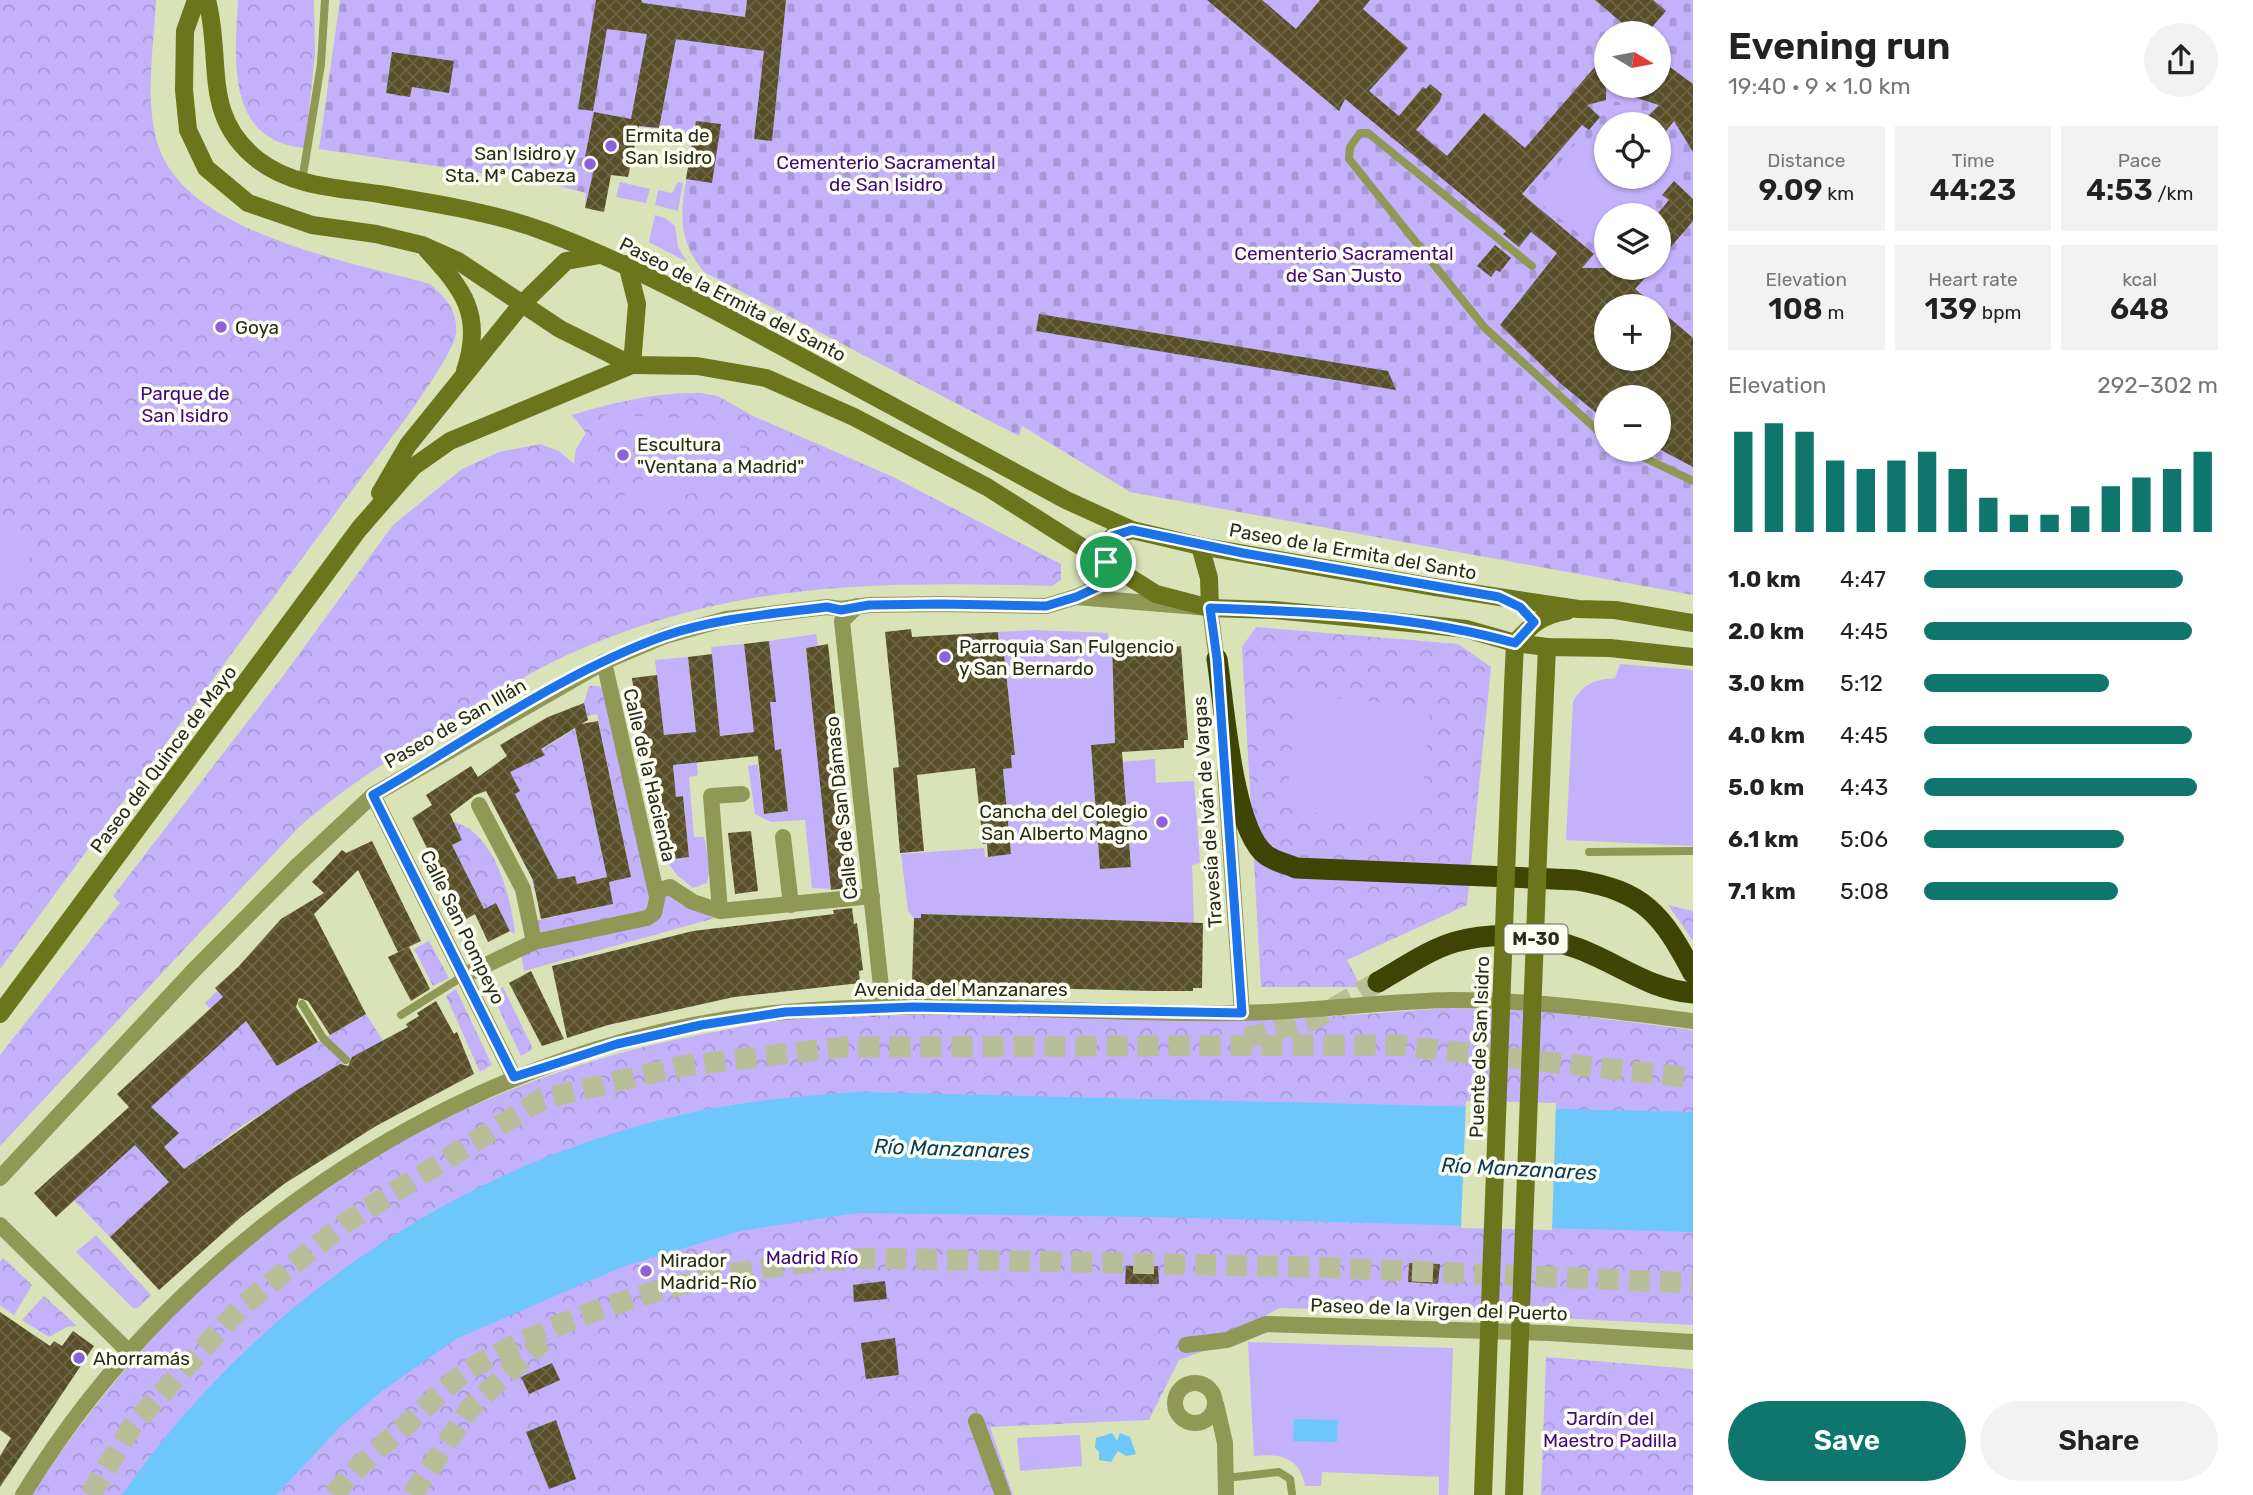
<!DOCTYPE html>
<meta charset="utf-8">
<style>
body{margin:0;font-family:Rubik,sans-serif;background:#f2f2f2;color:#222;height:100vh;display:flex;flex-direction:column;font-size:26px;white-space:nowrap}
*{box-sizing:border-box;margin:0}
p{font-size:23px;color:#767676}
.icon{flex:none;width:38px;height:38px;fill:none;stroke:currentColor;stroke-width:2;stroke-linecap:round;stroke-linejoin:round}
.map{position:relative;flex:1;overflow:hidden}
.side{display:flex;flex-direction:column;background:#fff;width:560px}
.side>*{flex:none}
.needle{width:46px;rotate:100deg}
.fabs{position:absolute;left:1594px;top:21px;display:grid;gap:14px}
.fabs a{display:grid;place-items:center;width:77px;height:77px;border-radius:50%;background:#fff;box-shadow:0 2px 5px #0004;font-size:35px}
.pin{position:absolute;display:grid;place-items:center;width:60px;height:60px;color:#fff;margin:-30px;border:4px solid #fff;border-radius:50%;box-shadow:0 2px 7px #0007}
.round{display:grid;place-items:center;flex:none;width:74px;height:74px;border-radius:37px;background:#f2f2f2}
.summary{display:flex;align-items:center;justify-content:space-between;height:119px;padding:0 35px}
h1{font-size:38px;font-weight:600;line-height:52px}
.metrics{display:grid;grid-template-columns:repeat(3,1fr);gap:10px;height:119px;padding:7px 35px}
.metrics div{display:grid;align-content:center;border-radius:0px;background:#f2f2f2;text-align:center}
.metrics b{font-size:30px;font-weight:600}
.metrics small{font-size:19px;font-weight:400}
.metrics p{font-size:19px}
.chart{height:196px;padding:14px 35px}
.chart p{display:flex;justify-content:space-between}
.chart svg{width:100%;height:126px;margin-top:7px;stroke:#0f766e;stroke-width:6}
.button{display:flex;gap:14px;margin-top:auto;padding:14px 35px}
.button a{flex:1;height:80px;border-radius:42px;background:#0f766e;color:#fff;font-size:28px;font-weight:600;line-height:80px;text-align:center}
.button a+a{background:#f2f2f2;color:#222}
ul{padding:0 35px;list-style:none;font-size:23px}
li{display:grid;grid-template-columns:112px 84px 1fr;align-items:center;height:52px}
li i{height:18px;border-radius:9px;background:#0f766e}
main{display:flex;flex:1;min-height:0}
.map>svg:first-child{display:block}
.cemetery{fill:url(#cemetery-stones);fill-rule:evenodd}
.park{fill:url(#park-crowns)}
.garden{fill:#c4b1fb}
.water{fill:#6dc7fb}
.pier{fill:#dae2b7}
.building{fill:url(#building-cross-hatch);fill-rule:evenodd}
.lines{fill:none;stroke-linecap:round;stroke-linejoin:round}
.highway-tunnel{stroke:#b7be98;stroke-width:21;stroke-dasharray:21 10;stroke-linecap:butt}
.lane{stroke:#8f9855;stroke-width:8}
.street{stroke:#8f9855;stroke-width:16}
.secondary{stroke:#6b751c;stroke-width:18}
.highway{stroke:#3d4404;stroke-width:21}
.secondary-bridge{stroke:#6b751c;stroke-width:18}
.route-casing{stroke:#fff;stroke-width:14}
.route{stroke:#1a73e8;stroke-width:9}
.poi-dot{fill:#8b62dc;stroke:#fdfff2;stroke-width:2.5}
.labels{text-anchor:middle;stroke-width:7;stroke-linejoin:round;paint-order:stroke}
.shield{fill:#fdfff2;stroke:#696b5c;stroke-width:2}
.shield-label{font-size:18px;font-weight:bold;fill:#292c1b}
.poi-label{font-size:19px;fill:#292c1b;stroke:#fdfff2;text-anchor:start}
.park-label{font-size:19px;fill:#410680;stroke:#fdfff2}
.street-label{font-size:19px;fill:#292c1b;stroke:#fdfff2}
.water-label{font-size:21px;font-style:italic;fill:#063d57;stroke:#fdfff2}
</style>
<main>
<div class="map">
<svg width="1693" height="1495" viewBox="0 0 1693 1495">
<defs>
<pattern id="cemetery-stones" width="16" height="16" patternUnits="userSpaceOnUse" patternTransform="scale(1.75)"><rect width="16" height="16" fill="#c4b1fb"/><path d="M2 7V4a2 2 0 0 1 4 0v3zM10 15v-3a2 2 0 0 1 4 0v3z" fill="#a898d7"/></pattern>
<pattern id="park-crowns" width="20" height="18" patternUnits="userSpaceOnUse" patternTransform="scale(1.75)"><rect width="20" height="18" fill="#c4b1fb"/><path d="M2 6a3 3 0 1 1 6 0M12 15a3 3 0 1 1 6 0" fill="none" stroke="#a898d7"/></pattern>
<pattern id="building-cross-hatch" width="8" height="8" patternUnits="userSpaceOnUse" patternTransform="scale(1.75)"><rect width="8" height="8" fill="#584f29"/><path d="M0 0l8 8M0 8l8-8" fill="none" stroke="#6d6646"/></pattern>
</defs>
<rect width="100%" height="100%" fill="#dae2b7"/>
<!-- cemetery -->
<path class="cemetery" d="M340,0H1693V595L1130,492L1022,426L1019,436L704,272C666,227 689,189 692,137L639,126L594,169L585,208L586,193L544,182L319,149ZM1606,33H1659V86H1606ZM1606,124H1659V177H1606ZM1606,215H1659V268H1606ZM1606,306H1659V359H1606ZM1606,397H1659V450H1606Z"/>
<!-- park -->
<g class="park">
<path d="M0,0H156C154,44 145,95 156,138C178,233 350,261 430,284C446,298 458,311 456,333C453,361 369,467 348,496C232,653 116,811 0,969Z"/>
<path d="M238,0H314L315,54L305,148C225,142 235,57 238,0Z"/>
<path d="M700,393L718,396L751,415L891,476L1061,564V580L1052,586C874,581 731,581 565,656C527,673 491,698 455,720C400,753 346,785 298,828L0,1146V1055L120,903L113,896L286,672L393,525L462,469L499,452L540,444L559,451L574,464L576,449L586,433L572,415C614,402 656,392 700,393Z"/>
<path d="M1256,627L1458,644L1491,667L1467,905L1347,960L1361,987H1261L1242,647Z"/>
<path d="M589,686H598L604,690L652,903L645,913L538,935L535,921L613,904L609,882L631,877L597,714L587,716L584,703Z"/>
<path d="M575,729L607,877L577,884L574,876L565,878L567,886L535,893L532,880L553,870L504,773Z"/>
<path d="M447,821C493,825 511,895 515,934L510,931L496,903L484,909L452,845L462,839Z"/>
<path d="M665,893L715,918L524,971L521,954L536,948L639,926Z"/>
<path d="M1668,905L1693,911V941Z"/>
<path d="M429,941L449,978L433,986L414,949Z"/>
<path d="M503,987L533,1049L521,1056L492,994Z"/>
<path d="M456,989L492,1065L480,1072L446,996Z"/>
<path d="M217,991L248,1024L277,1066L366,1014L383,1041L243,1125L184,1169L110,1237L74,1200L138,1118L232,1032L205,1003Z"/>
<path d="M1449,1008L1542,1011L1693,1030V1325L1421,1311L1279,1308L1209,1349L1179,1360L1149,1420L990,1427L1013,1495H30C99,1396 178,1298 274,1223C400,1127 554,1061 709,1033C732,1029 756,1023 779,1021C942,1007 1103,1021 1266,1019C1327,1018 1388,1012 1449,1008Z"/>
<path d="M96,1235L151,1295L138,1308H133L76,1252Z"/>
<path d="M3,1258L32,1285L14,1315L0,1305V1262Z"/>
<path d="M44,1296L77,1326L67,1327L49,1337L22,1320Z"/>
<path d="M1546,1357L1693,1369V1495H1541Z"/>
</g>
<!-- garden -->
<g class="garden">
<path d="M1615,105H1627L1641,110L1638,117L1646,124H1606V177H1659V136L1668,144L1675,138C1683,150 1682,160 1680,173L1671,171L1652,195L1656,203L1646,215H1606V255L1532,197L1580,138L1589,140L1608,120L1606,109Z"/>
<path d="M620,182L650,189L646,203L616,197Z"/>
<path d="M678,182L683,183L678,211L655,205L658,190L672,193Z"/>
<path d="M655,215L665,218L675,226L678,247L687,262L649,242Z"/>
<path d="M603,415L712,419L733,431L740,444L742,458L737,469L718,489L613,506L614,499C666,486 657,419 606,424Z"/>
<path d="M4,519C40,529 39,577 0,581V520Z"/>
<path d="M1034,630L1108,633L1109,644H1112L1115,743L1091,746L1100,869L1131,866L1123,762L1155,759L1156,783L1194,781L1200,863L1192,865L1194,923L922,914L921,918H914L908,911L901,854L984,848L985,857L1011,854L1003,769L1012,768L1011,755L1015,754L1003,646H999L998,632Z"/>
<path d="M816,634L818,646L806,648L831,889L812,888L805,820L771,822L755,814L748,766L758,764L764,814L788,811L781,749L757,752L754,732L694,739L698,775L689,777L694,837H704L710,869L707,883L693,888L677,875L666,860L689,857L683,796L676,797L670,735H664L655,660L688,657L694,718L718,716L711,647L744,644L751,704L775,702L769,641Z"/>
<path d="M1620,664L1693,670V846L1566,840L1573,702C1584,683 1594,680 1615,678Z"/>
<path d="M1297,695L1430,706L1421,809L1408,807L1406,821L1298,811L1299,797H1287Z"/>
<path d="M1248,1342L1453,1348L1448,1495H1439V1477L1322,1472L1321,1486H1305C1300,1458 1281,1453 1254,1456Z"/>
<path d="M1080,1435L1082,1466L1020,1471L1017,1438Z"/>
</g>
<!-- water -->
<g class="water">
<path d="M859,1092L1693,1112V1232L1156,1217L857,1213L740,1231L622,1267L456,1339L382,1391L339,1428L276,1495H122C255,1303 457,1166 685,1114C743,1101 800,1096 859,1092Z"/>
<path d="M1294,1419L1338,1420L1337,1442L1293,1441Z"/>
<path d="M1112,1433L1117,1441L1120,1433L1130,1437L1136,1454L1126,1456L1118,1451L1111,1462L1099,1460V1452L1095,1448L1096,1438Z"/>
</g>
<!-- pier -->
<path class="pier" d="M1466,1101L1556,1103L1552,1230L1461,1228Z"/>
<!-- building -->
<g class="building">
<path d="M596,0H641L643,3L745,17L747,0H786L772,141L754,139L764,51L676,39L659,128L639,126L628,177L611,175L604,212L585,208L594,169L583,167L594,112L631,119L647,34L607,29L593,111L578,109Z"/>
<path d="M1207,0H1262L1296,29L1320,0H1370L1363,9L1408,48L1369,91L1399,116L1423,87L1426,89L1430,84L1442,94L1440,101L1416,130L1447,156L1484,113L1525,148L1606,54V100L1587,105L1600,117L1589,130L1582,125L1522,194L1594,254L1582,268H1654L1635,289L1656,306H1606V359H1659V309L1693,338V467L1659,449V397H1606V421L1560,383L1500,325L1557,253L1531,232L1519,247L1503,234L1506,231L1345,99L1339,111Z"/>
<path d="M1595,0H1653L1666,11L1647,33H1634Z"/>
<path d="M392,52L454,61L449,93L412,87L410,97L386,93Z"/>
<path d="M1659,59L1693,84V152L1674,121L1666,131L1648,116L1659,105L1610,90V86H1659Z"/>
<path d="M696,121L721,124L712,183L686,179Z"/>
<path d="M1674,181L1693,199V221L1659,261V212L1669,200L1662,195Z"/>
<path d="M1495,245L1511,258L1500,272L1496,270L1491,277L1477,266Z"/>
<path d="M1039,314L1388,371L1396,390L1036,331Z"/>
<path d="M911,629L912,637L998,632L999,646L1003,645L1015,755H1011L1012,768L1003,769L1011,854L988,857L987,844H983L975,768L917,775L924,851L900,853L893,768L899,767L885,632Z"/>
<path d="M1174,640L1175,647L1181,646L1188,740H1184V748L1122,752L1131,867L1100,869L1091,745L1115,743L1112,644Z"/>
<path d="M769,641L776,702H770L775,750L781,749L788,811L764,814L758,756L673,765L676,797L683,796L689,857L666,860L659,798L654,799L647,737L640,738L632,678L657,675L664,735L696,732L688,657L712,654L720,736L754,732L744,644Z"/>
<path d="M828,644L854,887L831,890L806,648Z"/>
<path d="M584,703L588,720L581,724L598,721L631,877L609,882L613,904L541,919L533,880L486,791L475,795L450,814L462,840L452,845L484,909L496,903L510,931L488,942L475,914L463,921L412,818L432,805L426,795L471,766L478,777L507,756L500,745L548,717ZM575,728L607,877L577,884L575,876L558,879L515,794L520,791L510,772L545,755L541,749Z"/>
<path d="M751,831L758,891L735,894L728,833Z"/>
<path d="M372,841L421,941L398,952L358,870L314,914L366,1014L330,1035L308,1001L299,998L296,1007L318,1042L277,1066L246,1021L151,1107L179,1133L164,1147L184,1169L294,1092L340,1064L348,1066L352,1057L408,1027L406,1024L419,1016L417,1013L436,1001L454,1034L457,1032L474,1074L376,1126L284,1184L241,1217L159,1290L110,1237L169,1182L135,1145L56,1217L34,1193L129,1107L117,1094L223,997L215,988L238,967L281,919L324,893L312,882L342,850L346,853Z"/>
<path d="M852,908L854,924L857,923L863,970L859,971L860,983L734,997L608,1025L567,1038L552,966L693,931L834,914L833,910Z"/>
<path d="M921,914L1203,923L1202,988H1193V991H1153L920,985V982H912L914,918H921Z"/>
<path d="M409,947L430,989L411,1001L388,957Z"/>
<path d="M531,971L564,1039L542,1046L509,983Z"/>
<path d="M1409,1263L1440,1264L1438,1284L1408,1282Z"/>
<path d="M1126,1266H1158L1159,1284H1125Z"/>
<path d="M885,1281L887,1299L854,1302L853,1285Z"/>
<path d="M0,1312L50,1346L54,1341L62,1346L73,1331L94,1346L0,1487V1456L11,1438L0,1430Z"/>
<path d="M895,1338L899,1375L866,1379L861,1343Z"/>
<path d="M552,1363L560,1380L529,1394L521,1377Z"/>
<path d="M556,1420L576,1479L549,1489L526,1432Z"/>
</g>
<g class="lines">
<!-- highway-tunnel -->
<g class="highway-tunnel">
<path d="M1246,1038L1313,1020L1378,982"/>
<path d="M90,1495L133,1425L240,1308L345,1223L542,1099L682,1066L843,1047L1395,1045L1693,1078"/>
<path d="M334,1495C355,1468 380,1447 406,1425C428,1406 450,1381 475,1366C594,1299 729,1265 865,1258L1315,1267L1693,1283"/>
<path d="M412,1495L471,1407L543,1341"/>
</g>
<!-- lane -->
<g class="lane">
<path d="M302,181L321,64L325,0"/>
<path d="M1532,266L1368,133H1360L1350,147L1349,159L1485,328L1606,438"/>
<path d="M1628,450L1693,481"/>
<path d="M1589,852L1693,851"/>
<path d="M302,1004L323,1038L346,1060"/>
<path d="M401,1015L465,975"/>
<path d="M1226,1478L1279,1472L1290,1479L1292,1493"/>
</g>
<!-- street -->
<g class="street">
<path d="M1076,597L1210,608L1218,670"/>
<path d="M857,606L842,621L881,987L880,999L873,1009"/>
<path d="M604,662L657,897"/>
<path d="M1225,773L1242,1013"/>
<path d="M373,795L514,1077"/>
<path d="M479,805L523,889L534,942"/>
<path d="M783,837L791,905"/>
<path d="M720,911L711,796L742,794"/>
<path d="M465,975L534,942L647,918L654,913L659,890L670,887L693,902L720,911L872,896"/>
<path d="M0,1178L193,971L298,865L373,795L604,662L665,636L726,619L827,607L841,609L869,605L942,604L1046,606L1076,597L1098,587L1106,562"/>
<path d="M0,1225L129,1352"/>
<path d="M1186,1345L1227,1340L1266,1324L1549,1333L1693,1342"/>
<circle cx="1195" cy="1403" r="20"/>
<path d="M1216,1404L1225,1443L1226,1495"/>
<path d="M976,1421L1003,1495"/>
<path d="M23,1495C183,1232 478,1038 786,1012C937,999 1089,1015 1240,1013C1311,1012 1382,1001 1453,1000C1533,1000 1614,1011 1693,1021"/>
</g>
<!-- secondary -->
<g class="secondary">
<path d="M196,0L185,31L184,90L188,130L206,168L248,203L312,225L376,234L422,245L458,261L560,329L632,365L697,366L766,378L854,417L987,487L1156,594L1210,608L1274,610L1430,625L1466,629L1515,643L1547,647L1610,648L1693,657"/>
<path d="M207,0C223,61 201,116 258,160C294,188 343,188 385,195C438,204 496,213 546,232C633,265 713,309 794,353C885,402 976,451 1066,500L1132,530L1200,546L1434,587L1578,609L1615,610L1693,623"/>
<path d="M427,250C463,289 484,315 465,371"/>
<path d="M627,264L637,304L632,365"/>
<path d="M380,493L408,445L521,305L566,261L600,255"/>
<path d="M1200,546L1209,578L1210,608"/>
<path d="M1106,562V545L1113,536L1132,530"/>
<path d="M1515,643C1531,625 1543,614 1567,611"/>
<path d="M1513,686L1515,643"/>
<path d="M1539,830L1547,647"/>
<path d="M0,1014L359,529L413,467L450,441L632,365"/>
</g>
<!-- highway -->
<g class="highway">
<path d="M1217,659C1224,703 1232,829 1266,855C1274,861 1287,864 1296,868L1576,880C1644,891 1662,914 1693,973"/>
<path d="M1378,982C1403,968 1428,950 1455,942C1501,929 1556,936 1598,957C1630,972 1656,990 1693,993"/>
</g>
<!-- secondary-bridge -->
<g class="secondary-bridge">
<path d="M1483,1495L1513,686"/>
<path d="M1514,1495L1539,830"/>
</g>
</g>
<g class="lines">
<defs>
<path id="route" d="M1132,530L1243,553L1499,597L1520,607L1534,622L1515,643C1417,615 1311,612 1210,608L1217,659L1242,1013L914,1007L785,1012L701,1025L617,1044L514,1077L373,795C465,742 565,671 664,636C716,618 772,614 827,607L841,610L869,605L942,604L1046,606L1076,597L1098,587C1105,570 1103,550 1112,536Z"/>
</defs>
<!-- route casing -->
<use href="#route" class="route-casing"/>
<!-- route -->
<use href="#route" class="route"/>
</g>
<!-- markers -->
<g class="poi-dot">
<circle cx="611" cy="146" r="7"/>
<circle cx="590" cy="164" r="7"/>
<circle cx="221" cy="327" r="7"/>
<circle cx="623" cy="455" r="7"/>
<circle cx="945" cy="657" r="7"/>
<circle cx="1162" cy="822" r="7"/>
<circle cx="646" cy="1271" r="7"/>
<circle cx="79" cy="1358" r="7"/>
</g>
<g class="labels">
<!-- shield labels -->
<rect class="shield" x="1504.5" y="924.5" width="63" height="29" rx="5"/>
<g class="shield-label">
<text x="1536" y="945">M-30</text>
</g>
<!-- poi labels -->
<g class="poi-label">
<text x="625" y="142">Ermita de<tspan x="625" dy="22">San Isidro</tspan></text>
<text x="576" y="160" text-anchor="end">San Isidro y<tspan x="576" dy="22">Sta. Mª Cabeza</tspan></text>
<text x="235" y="334">Goya</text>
<text x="637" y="451">Escultura<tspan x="637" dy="22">"Ventana a Madrid"</tspan></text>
<text x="959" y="653">Parroquia San Fulgencio<tspan x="959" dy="22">y San Bernardo</tspan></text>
<text x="1148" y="818" text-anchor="end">Cancha del Colegio<tspan x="1148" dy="22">San Alberto Magno</tspan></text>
<text x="660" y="1267">Mirador<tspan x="660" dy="22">Madrid-Río</tspan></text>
<text x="93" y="1365">Ahorramás</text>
</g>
<!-- park labels -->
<g class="park-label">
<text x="886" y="169">Cementerio Sacramental<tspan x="886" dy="22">de San Isidro</tspan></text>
<text x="1344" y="260">Cementerio Sacramental<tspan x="1344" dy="22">de San Justo</tspan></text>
<text x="185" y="400">Parque de<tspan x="185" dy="22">San Isidro</tspan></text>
<text x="812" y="1264">Madrid Río</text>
<text x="1610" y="1425">Jardín del<tspan x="1610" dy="22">Maestro Padilla</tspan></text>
</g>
<!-- street labels -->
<g class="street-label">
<text transform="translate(733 299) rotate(27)" y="7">Paseo de la Ermita del Santo</text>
<text transform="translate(1353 551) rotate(10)" y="7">Paseo de la Ermita del Santo</text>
<text transform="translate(455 723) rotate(-30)" y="7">Paseo de San Illán</text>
<text transform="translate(163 759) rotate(-53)" y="7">Paseo del Quince de Mayo</text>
<text transform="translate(650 775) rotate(77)" y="7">Calle de la Hacienda</text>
<text transform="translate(841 808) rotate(-96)" y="7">Calle de San Dámaso</text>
<text transform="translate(1207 812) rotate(-94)" y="7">Travesía de Iván de Vargas</text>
<text transform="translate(463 927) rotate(64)" y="7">Calle San Pompeyo</text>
<text x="961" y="996">Avenida del Manzanares</text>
<text transform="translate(1479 1047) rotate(-88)" y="7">Puente de San Isidro</text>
<text transform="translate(1439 1309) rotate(2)" y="7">Paseo de la Virgen del Puerto</text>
</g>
<!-- water labels -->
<g class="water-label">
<text transform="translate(952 1149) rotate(2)" y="7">Río Manzanares</text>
<text transform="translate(1519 1169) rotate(3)" y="7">Río Manzanares</text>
</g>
</g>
</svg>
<div class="fabs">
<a><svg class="needle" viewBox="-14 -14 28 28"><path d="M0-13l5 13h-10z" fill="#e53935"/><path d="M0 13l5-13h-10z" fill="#767676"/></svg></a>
<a><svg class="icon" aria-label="locate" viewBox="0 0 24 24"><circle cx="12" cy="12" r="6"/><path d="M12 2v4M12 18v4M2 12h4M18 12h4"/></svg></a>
<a><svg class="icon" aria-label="layers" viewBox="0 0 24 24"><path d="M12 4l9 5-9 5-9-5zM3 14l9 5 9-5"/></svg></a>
<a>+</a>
<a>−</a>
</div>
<div class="pin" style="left:1106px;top:562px;background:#1e9e55"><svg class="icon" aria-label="arrive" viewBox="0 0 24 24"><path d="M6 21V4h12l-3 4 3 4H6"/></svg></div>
</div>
<section class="side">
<div class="summary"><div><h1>Evening run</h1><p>19:40 · 9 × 1.0 km</p></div><a class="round"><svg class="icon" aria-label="share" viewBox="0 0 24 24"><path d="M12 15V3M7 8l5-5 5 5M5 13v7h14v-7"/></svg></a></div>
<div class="metrics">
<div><p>Distance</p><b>9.09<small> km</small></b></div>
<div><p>Time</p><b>44:23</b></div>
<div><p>Pace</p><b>4:53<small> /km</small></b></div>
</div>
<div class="metrics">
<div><p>Elevation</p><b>108<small> m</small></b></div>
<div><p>Heart rate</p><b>139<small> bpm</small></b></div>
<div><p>kcal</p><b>648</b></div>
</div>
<div class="chart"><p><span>Elevation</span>292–302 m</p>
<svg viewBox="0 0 160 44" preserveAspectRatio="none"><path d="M5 44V9M15 44V6M25 44V9M35 44V19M45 44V22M55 44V19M65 44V16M75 44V22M85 44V32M95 44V38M105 44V38M115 44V35M125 44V28M135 44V25M145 44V22M155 44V16"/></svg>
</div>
<ul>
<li><b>1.0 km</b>4:47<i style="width:88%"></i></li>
<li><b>2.0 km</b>4:45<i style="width:91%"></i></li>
<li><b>3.0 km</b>5:12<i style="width:63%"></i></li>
<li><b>4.0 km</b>4:45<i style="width:91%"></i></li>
<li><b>5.0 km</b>4:43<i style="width:93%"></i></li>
<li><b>6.1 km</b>5:06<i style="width:68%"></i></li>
<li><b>7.1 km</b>5:08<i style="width:66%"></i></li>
</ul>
<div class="button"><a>Save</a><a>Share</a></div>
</section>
</main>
